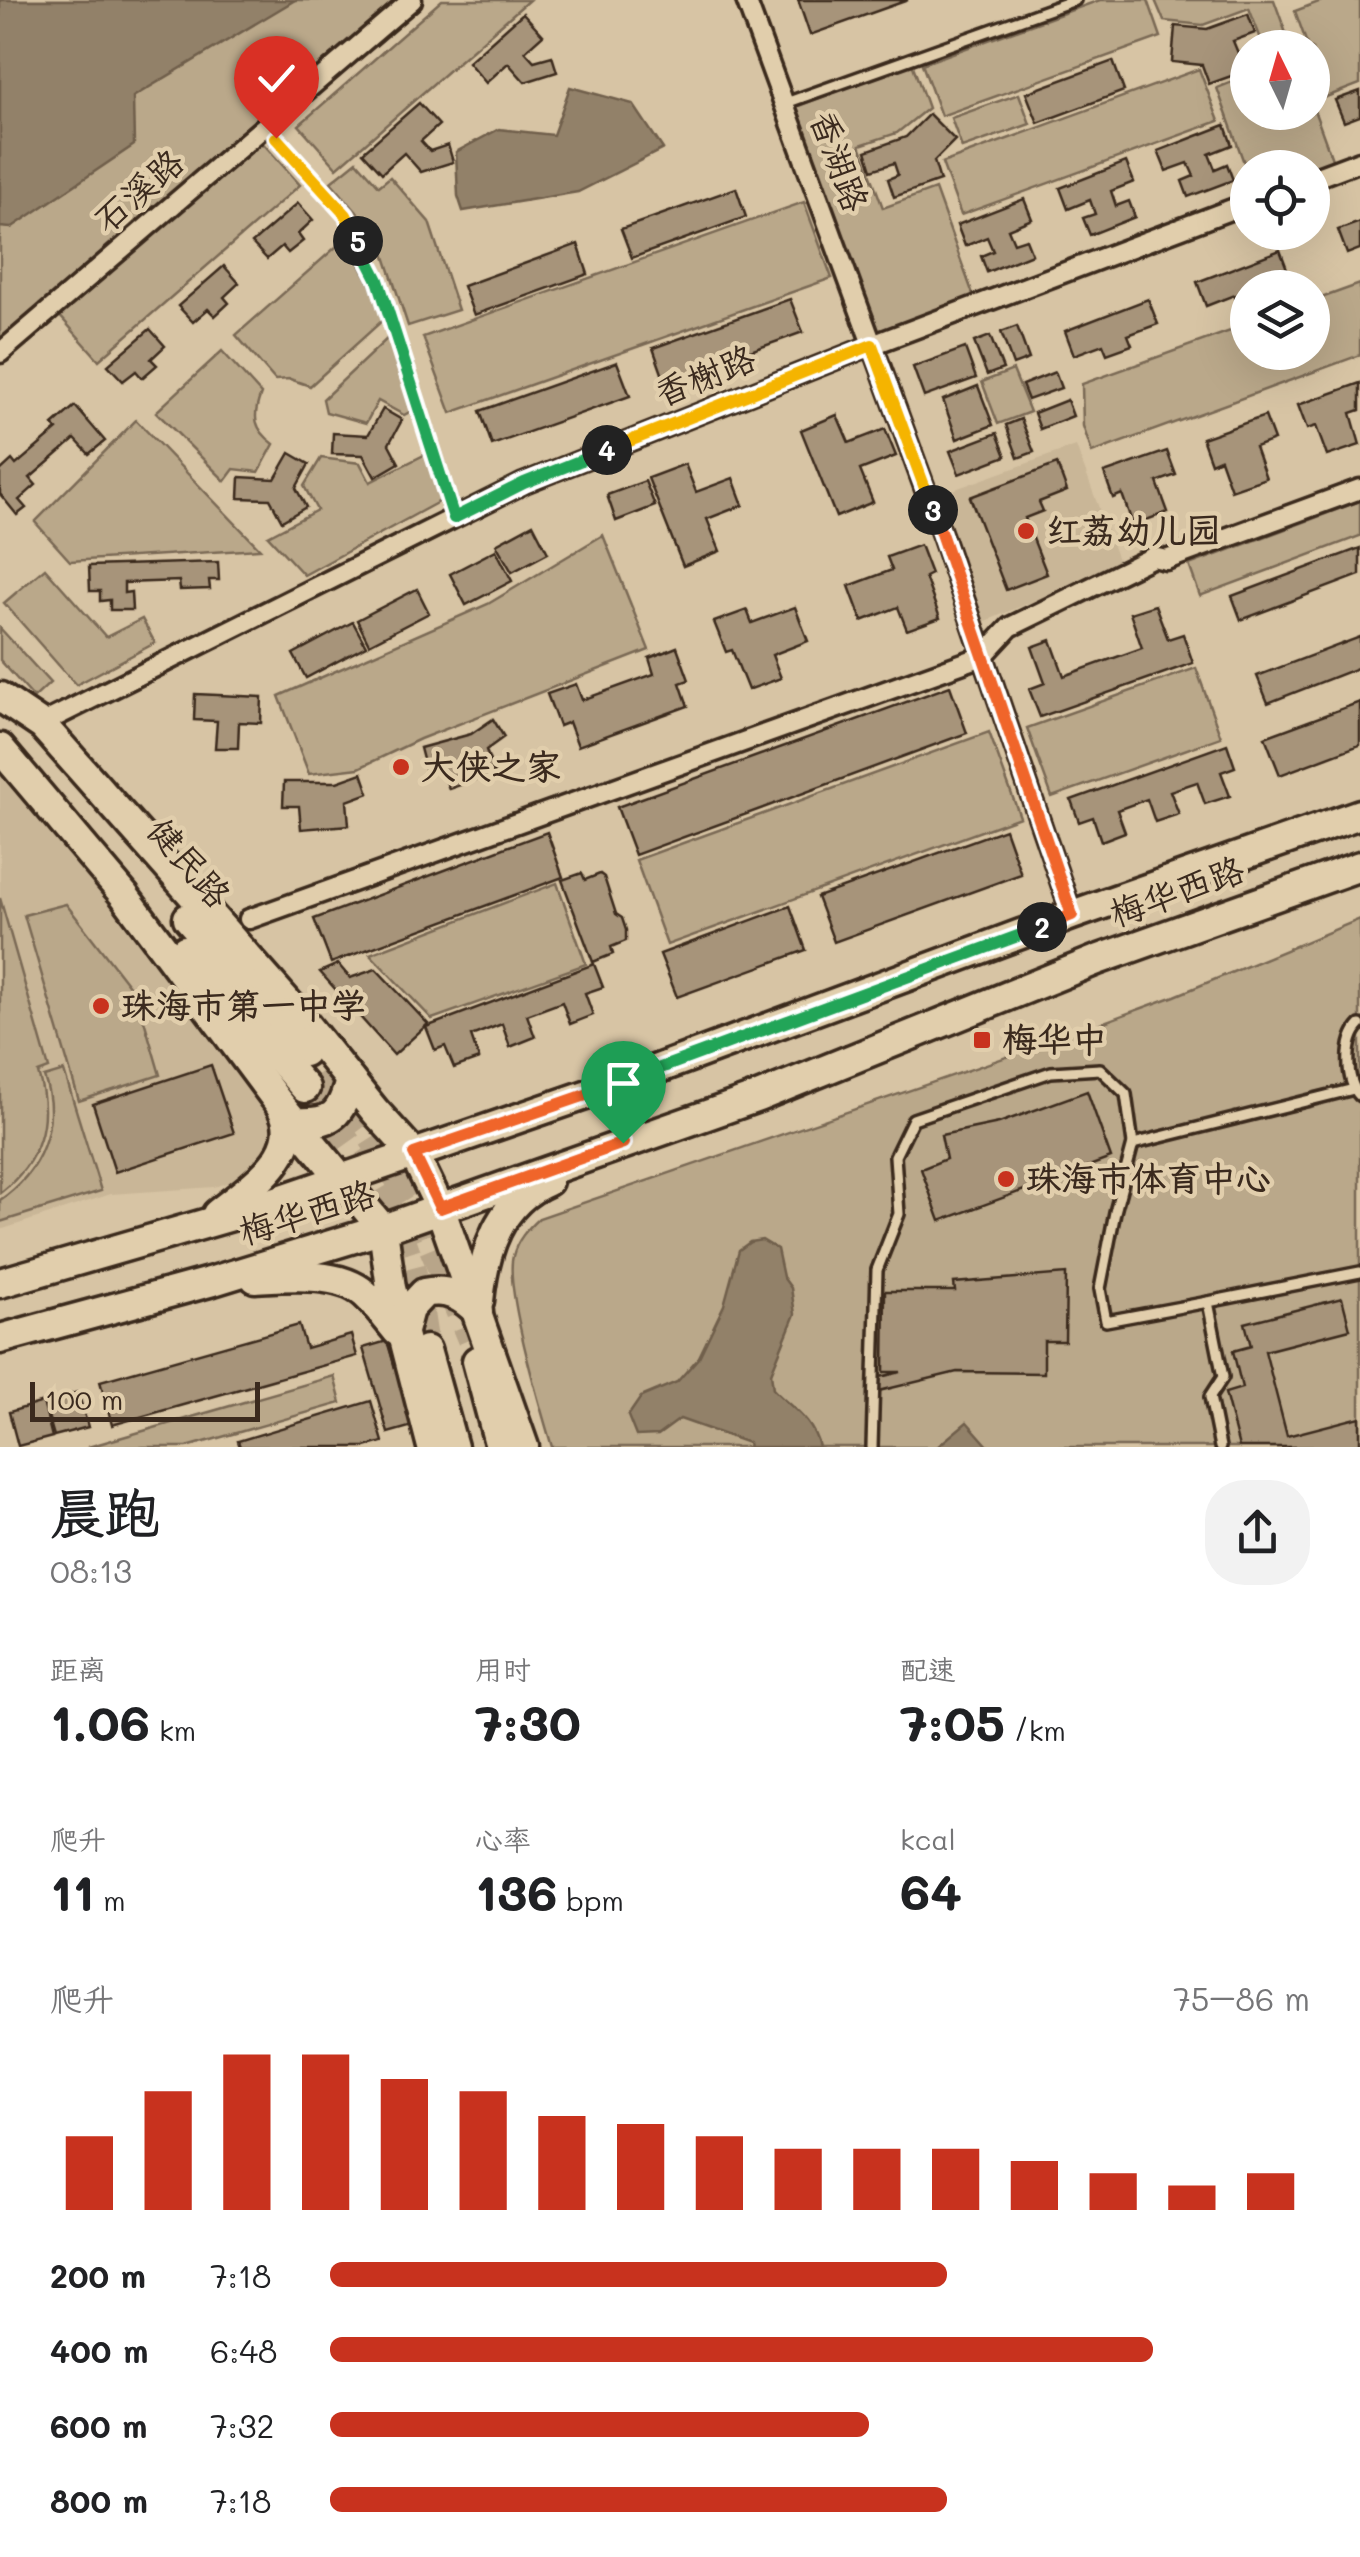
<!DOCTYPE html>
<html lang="zh">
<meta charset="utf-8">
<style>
body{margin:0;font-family:Mali,"LXGW WenKai TC",sans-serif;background:#f2f2f2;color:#202124;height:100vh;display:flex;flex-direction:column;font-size:38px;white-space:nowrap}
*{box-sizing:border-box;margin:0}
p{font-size:32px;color:#757577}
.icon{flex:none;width:55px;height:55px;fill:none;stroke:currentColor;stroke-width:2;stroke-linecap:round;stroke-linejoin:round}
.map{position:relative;height:1447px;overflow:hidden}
.drawer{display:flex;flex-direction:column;background:#fff;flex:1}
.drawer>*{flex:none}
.needle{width:65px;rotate:355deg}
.buttons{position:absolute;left:1230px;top:30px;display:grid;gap:20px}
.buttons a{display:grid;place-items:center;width:100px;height:100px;border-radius:50%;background:#fff;box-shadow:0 10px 40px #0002;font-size:50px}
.scale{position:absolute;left:30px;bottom:25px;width:230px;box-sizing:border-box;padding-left:10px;border:5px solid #3b2a1e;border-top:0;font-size:28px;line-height:35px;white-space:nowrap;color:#3b2a1e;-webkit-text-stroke:8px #e1ceac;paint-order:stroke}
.pin{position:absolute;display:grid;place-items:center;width:85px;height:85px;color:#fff;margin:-102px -42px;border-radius:50% 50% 50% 0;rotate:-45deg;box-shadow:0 0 10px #0007}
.pin .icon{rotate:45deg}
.km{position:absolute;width:50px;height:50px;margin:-25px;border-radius:50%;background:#222;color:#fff;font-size:28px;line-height:50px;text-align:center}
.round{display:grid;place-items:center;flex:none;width:105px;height:105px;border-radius:40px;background:#f2f2f2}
.overview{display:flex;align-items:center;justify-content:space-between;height:170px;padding:0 50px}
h1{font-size:55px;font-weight:800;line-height:75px}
.figures{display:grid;grid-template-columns:repeat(3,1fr);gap:15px;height:170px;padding:10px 50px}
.figures div{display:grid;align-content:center}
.figures b{font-size:50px;font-weight:800}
.figures small{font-size:28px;font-weight:400}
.figures p{font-size:28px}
.chart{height:280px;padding:20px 50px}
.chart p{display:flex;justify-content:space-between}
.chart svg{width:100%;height:180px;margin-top:10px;stroke:#c8321e;stroke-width:6}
ul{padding:0 50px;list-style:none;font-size:32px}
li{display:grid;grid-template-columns:160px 120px 1fr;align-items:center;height:75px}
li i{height:25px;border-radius:12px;background:#c8321e}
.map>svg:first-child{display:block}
.built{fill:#c9b697}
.green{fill:#baa88a;stroke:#7a6954;stroke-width:2.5}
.water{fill:#928169;stroke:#6f5e4b;stroke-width:2.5}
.building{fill:#a7947a;stroke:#3b2a1e;stroke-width:2.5}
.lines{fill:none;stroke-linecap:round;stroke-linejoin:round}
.primary-tunnel{stroke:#b8a589;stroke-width:28;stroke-dasharray:28 14;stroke-linecap:butt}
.service-casing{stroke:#3b2a1e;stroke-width:16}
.minor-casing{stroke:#3b2a1e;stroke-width:25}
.primary-casing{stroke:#3b2a1e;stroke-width:35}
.service{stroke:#e1ceac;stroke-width:9}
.minor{stroke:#e1ceac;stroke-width:18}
.primary{stroke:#e1ceac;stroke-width:28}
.split-1-casing{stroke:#fff;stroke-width:20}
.split-2-casing{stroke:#fff;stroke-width:20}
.split-3-casing{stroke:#fff;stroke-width:20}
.split-4-casing{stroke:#fff;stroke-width:20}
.split-5-casing{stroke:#fff;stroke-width:20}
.split-6-casing{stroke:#fff;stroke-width:20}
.split-1{stroke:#f0652b;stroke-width:12}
.split-2{stroke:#22a559;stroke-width:12}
.split-3{stroke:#f0652b;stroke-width:12}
.split-4{stroke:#f5b400;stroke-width:12}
.split-5{stroke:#22a559;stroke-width:12}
.split-6{stroke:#f5b400;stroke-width:12}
.poi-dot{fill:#c8321e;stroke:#e1ceac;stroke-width:4}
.labels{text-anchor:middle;stroke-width:9;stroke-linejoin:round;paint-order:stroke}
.street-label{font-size:35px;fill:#3b2a1e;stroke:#e1ceac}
.poi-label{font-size:35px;font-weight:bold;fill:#3b2a1e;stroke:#e1ceac;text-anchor:start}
</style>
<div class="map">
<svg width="1360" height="1447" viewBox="0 0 1360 1447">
<rect width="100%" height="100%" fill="#d7c4a4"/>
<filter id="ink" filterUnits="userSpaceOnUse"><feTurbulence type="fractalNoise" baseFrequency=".01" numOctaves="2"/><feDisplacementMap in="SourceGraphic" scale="20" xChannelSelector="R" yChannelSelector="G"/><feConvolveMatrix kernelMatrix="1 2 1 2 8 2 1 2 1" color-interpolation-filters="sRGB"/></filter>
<g filter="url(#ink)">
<!-- built -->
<g class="built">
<path d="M1076,446L1120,565L979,624L933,497Z"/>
<path d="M0,774L261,1073L282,1129L251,1175L214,1187L111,1194L0,1230Z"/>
</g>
<!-- green -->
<g class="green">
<path d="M0,0H412L0,352Z"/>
<path d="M442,0H529L337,168L299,125Z"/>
<path d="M1100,0H1148L1161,37L941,116L922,64Z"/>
<path d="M1155,0H1274L1291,47H1264L1249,8L1203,25L1164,21Z"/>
<path d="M1324,0H1360V84L1326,97L1313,60L1312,48L1308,47L1295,11Z"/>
<path d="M912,63L928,108L897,133L860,145L883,208L935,189L974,297L878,333L793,108Z"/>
<path d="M1199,69L1219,121L961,215L942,163Z"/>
<path d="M1247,76L1248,112H1312L1313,107L1333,162L1313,170L1248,168L1247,171L1217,88Z"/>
<path d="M1019,94L1030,124L962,148L951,118Z"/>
<path d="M260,140L300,185L99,360L59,315Z"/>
<path d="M357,161L379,186L390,177L429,222L458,310L408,326L379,238L331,182Z"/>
<path d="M804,202L832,278L451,413L423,337Z"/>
<path d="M345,239L370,283L383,320L310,386L290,379L275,380L236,335Z"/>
<path d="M1360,284V355L1092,453L1083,426L1082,384L1247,325L1248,352H1312L1313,301Z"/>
<path d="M391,335L415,409L404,415L378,401L366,423L326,412L323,399Z"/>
<path d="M222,351L261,394C252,417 254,429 274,444L259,472L234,469L225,481L156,412Z"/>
<path d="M1013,370L1030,412L998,424L982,382Z"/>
<path d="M136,420L260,549L70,561L35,522Z"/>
<path d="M428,453L442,500L304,575L268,536L317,510L304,486L321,458L360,463L370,482Z"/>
<path d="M1360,501V536L1200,596L1189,565Z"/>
<path d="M603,535L649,650L420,739L359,768L309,774L279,696L488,604Z"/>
<path d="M45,568L106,637L142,619L155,643L76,685L4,603Z"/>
<path d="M0,628L50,683L34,698L0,660Z"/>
<path d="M1196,668L1221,737L1052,797L1027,728Z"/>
<path d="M989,732L1020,817L667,945L636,860Z"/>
<path d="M557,883L586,964L432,1019L370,954Z"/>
<path d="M0,898L49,1069L38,1073C53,1121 40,1162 0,1193Z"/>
<path d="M66,904L137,996L160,1075L79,1101L24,915Z"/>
<path d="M1360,919V1447H552C541,1410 504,1288 513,1256C517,1240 527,1229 539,1218L1047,1043L1175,996Z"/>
<path d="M64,1071L101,1191L0,1222V1200C40,1173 61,1124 44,1077Z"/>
<path d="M334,1376L341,1403L187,1447H88Z"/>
</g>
<!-- water -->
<g class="water">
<path d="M0,0H295L133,97L134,145L11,228L0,227Z"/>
<path d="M570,87L633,104L663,149L578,192L463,211L458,196L456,152L499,129L553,135Z"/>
<path d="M762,1240L777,1249L783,1277L791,1288L795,1314L771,1373L773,1389C791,1408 813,1419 819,1447H749L748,1443L680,1419L658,1435L636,1436L628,1416L641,1397L677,1382L699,1357L724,1305L739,1250L750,1242Z"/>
<path d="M967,1422L989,1447H937Z"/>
</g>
<!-- building -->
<g class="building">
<path d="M798,0H908L810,35Z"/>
<path d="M523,13L543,35L525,51L534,61L552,56L557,72L525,82L508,63L486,83L468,62Z"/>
<path d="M1248,14L1255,33L1233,41L1238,53L1248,50V70L1209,84L1202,65L1172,62L1175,26L1207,29Z"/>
<path d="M1113,61L1124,91L1038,123L1026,93Z"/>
<path d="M1360,91V116L1344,122L1335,100Z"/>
<path d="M419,103L439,125L421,141L430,151L448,145L453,162L421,172L404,153L382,173L363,152Z"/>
<path d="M929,114L955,140L934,161L940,181L894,197L888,179L898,175L894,163L872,170L866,151L906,137Z"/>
<path d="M1225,125L1232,145L1209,154L1215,169L1227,164L1233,180L1188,197L1182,181L1194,176L1188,163L1166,171L1158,151Z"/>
<path d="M1126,162L1134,182L1111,191L1116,206L1129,201L1135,217L1090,235L1083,218L1095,214L1090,200L1068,209L1060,188Z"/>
<path d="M736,188L746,217L632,258L621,229Z"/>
<path d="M1024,199L1032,219L1008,229L1014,243L1026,239L1032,254L987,272L981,256L993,251L987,237L965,246L957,225Z"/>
<path d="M298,203L313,220L298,234L303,241L288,253L282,246L267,259L252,243Z"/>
<path d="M1360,222V249L1347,254L1338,230Z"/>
<path d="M578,244L588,274L474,315L463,286Z"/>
<path d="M1280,250L1289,274L1260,288H1248V301L1238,305L1234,295L1206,306L1197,282Z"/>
<path d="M224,266L239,283L224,297L229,303L215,316L208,309L193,322L178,306Z"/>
<path d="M790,299L803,332L665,382L653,348Z"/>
<path d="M1148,299L1158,324L1128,335L1132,345L1107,354L1103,344L1074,355L1065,331Z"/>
<path d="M1017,326L1029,359L1013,365L1001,332Z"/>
<path d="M150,329L165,346L151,359L157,365L142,378L136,371L123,381L108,365Z"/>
<path d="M990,336L1003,369L987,375L974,342Z"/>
<path d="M965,348L976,378L924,397L913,367Z"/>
<path d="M617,362L630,396L492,445L480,411Z"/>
<path d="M1055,372L1061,388L1028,400L1022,385Z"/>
<path d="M1360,383V410L1351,413L1360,445L1327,456L1316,426L1307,429L1298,405Z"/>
<path d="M978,386L993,425L957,439L943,400Z"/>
<path d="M1067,400L1073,416L1040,429L1034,413Z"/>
<path d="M75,406L105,441L89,454L75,439L30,478L36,485L19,500L26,508L17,515L0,494V471L12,460L16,465L57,430L53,425Z"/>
<path d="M383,409L402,420L389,444L399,463L375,477L363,455L332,454L333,433L368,435Z"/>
<path d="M837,415L849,443L885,429L896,456L860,470L873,502L836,517L801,430Z"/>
<path d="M1265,416L1274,440L1255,447L1266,478L1231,490L1220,459L1211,463L1202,438Z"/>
<path d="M1021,419L1034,452L1018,458L1006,425Z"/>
<path d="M997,433L1006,456L959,474L950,451Z"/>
<path d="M1167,451L1176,475L1157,482L1168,512L1133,525L1122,494L1113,498L1104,473Z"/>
<path d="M290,453L309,464L296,488L306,507L282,521L270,499L239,498L240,477L275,479Z"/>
<path d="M685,464L696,492L733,478L743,505L707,519L720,551L683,566L648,478Z"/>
<path d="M1057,464L1067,491L1039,502L1043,511L1025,518L1047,574L1006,590L970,497Z"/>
<path d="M645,481L655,506L616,521L607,495Z"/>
<path d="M533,524L548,553L512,572L496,544Z"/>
<path d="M920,545L931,574L925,577L940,618L907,630L898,607L862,621L849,586L892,570L887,557Z"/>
<path d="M1360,548V575L1241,620L1232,596Z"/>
<path d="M496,550L512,581L466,605L450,574Z"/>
<path d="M218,562L219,580H209L210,589L180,590L179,581L124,583V593L131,592L132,610H110V600L100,601V591H90L89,566Z"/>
<path d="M417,589L429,613L369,644L357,620Z"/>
<path d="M1155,605L1168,639L1183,634L1193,663L1040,717L1029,689L1045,683L1032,647L1051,640L1064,676L1142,648L1130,613Z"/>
<path d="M795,607L808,641L772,655L781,678L748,690L732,650L726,652L714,622L747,610L752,623Z"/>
<path d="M353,622L366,646L306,678L293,654Z"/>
<path d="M1360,637V667L1268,703L1257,676Z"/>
<path d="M677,647L689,680L680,683L688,706L578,746L569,722L559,726L547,694L576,684L582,700L654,674L649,658Z"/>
<path d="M950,686L967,733L635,855L617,807Z"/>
<path d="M195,694L262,697L261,723L239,722L238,748H215L217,721L194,720Z"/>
<path d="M1360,702V745L1280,775L1265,737Z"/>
<path d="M493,719L504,737L486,750L494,773L449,789L441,767L426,771L420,748L471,734Z"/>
<path d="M1227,744L1235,767L1221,772L1230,796L1205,804L1197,782L1170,791L1179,814L1155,822L1147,799L1117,810L1125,832L1101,841L1093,817L1079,822L1071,800Z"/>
<path d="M362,773L369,793L347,801L349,825L301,829L299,806H283L284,782H337Z"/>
<path d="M1005,829L1021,874L834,942L817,897Z"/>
<path d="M547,832L563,877L331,963L314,919Z"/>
<path d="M582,873L585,880L600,874L604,877L616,914L622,918L626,930V941L611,947L613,954L593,962L562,880Z"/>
<path d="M790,906L806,950L677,997L660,954Z"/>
<path d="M338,964L350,978L376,969L428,1024L394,1055L320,972Z"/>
<path d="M594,964L603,987L585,993L593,1015L570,1024L562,1002L527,1015L535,1037L510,1047L502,1024L471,1036L479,1059L454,1068L445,1046L435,1050L426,1027Z"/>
<path d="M211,1065L234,1133L115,1172L93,1104Z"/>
<path d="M1087,1091L1111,1158L940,1221L921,1169L946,1159L941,1135L999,1123Z"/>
<path d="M1066,1274L1065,1341H1044V1373L957,1372L879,1391L876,1378L901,1372H884L885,1291H955L954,1283Z"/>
<path d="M1342,1298L1350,1329L1265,1351L1287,1436L1360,1417V1447H1239L1225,1393L1242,1388L1233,1351L1251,1346L1245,1323Z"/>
<path d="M299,1325L306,1348L351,1335L357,1356L112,1425L100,1381Z"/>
<path d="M387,1341L413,1426L388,1433L363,1348Z"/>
<path d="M78,1392L88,1427L54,1436L44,1402Z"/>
<path d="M371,1401L383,1442L365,1447H240L238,1441Z"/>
<path d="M43,1402L52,1437L18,1446L9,1412Z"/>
</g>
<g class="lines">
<!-- primary-tunnel -->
<g class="primary-tunnel">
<path d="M322,1071L372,1137L415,1205L471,1339"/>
<path d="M305,1088C350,1145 395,1202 413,1274C419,1299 421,1325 426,1350"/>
</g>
<defs>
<g id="service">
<path d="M783,104L1075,0"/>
<path d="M265,127L346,215L378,280L454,518"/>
<path d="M1360,1025C1345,1040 1345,1080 1360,1096"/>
<path d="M1133,1144L1354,1089"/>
<path d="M872,1447L877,1270L899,1214L895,1156L913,1119L1051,1072L1100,1069L1126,1094L1133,1144L1115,1212L1100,1289L1106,1321L1208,1302"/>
<path d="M1220,1447L1210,1397L1223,1377L1208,1302L1360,1272"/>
</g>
<g id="minor">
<path d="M746,0L943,538L1072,915"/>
<path d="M1312,179L1360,161"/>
<path d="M0,353L412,0"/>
<path d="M41,724L524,483L872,345L1248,203"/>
<path d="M249,919L983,656L1010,627L1153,557L1166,560L1360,489"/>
</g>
<g id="primary">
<path d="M0,697L43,726L289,1004L375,1111L414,1154L440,1208L524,1447"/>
<path d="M0,748L124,895L278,1102L383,1229L391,1288L432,1447"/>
<path d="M188,918L304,1052"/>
<path d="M185,950L305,1088"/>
<path d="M295,1122C332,1124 341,1116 350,1080"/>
<path d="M217,1214C246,1190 308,1153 281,1107"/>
<path d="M255,1278C288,1276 339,1271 365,1294C377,1305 387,1319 397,1331"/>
<path d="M0,1283L242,1213L606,1088L1072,915L1360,814"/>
<path d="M479,1301C484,1252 498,1202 548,1181"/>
<path d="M402,1335L409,1309L424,1293C447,1288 462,1296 478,1312"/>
<path d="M0,1339L213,1281L383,1229L758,1097L1097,960L1360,866"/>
<path d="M426,1350L453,1447"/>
<path d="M477,1361L500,1447"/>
</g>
</defs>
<!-- service casing -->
<use href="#service" class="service-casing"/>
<!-- minor casing -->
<use href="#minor" class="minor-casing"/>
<!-- primary casing -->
<use href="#primary" class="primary-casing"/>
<!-- service -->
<use href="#service" class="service"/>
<!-- minor -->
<use href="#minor" class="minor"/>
<!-- primary -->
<use href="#primary" class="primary"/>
</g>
</g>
<g class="lines" filter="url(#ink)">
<defs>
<path id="split-1" d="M609,1087L414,1154L440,1208L623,1143"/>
<path id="split-2" d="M609,1087L1042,927"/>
<path id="split-3" d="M933,510L1072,915L1042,927"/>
<path id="split-4" d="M607,450L872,345L933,510"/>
<path id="split-5" d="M358,241L378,280L454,518L524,483L607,450"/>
<path id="split-6" d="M276,138L346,215L358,241"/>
</defs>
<!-- split-1 casing -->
<use href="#split-1" class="split-1-casing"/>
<!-- split-2 casing -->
<use href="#split-2" class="split-2-casing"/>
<!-- split-3 casing -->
<use href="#split-3" class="split-3-casing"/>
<!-- split-4 casing -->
<use href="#split-4" class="split-4-casing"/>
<!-- split-5 casing -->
<use href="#split-5" class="split-5-casing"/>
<!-- split-6 casing -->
<use href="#split-6" class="split-6-casing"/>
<!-- split-1 -->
<use href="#split-1" class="split-1"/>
<!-- split-2 -->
<use href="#split-2" class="split-2"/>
<!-- split-3 -->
<use href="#split-3" class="split-3"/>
<!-- split-4 -->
<use href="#split-4" class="split-4"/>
<!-- split-5 -->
<use href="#split-5" class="split-5"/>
<!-- split-6 -->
<use href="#split-6" class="split-6"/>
</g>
<!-- markers -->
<g class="poi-dot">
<circle cx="1026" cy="531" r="10"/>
<circle cx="401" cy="767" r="10"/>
<circle cx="101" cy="1006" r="10"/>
<rect x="972" y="1030" width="20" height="20" rx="5"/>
<circle cx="1006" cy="1179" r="10"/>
</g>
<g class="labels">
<!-- street labels -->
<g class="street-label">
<text transform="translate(839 161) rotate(70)" y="12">香湖路</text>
<text transform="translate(139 191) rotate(-41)" y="12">石溪路</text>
<text transform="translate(705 376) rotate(-22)" y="12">香榭路</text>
<text transform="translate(189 863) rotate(49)" y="12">健民路</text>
<text transform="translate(1177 892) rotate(-20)" y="12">梅华西路</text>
<text transform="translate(307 1213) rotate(-17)" y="12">梅华西路</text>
</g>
<!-- poi labels -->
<g class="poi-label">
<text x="1046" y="543">红荔幼儿园</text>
<text x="421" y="779">大侠之家</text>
<text x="121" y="1018">珠海市第一中学</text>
<text x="1002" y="1052">梅华中</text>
<text x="1026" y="1191">珠海市体育中心</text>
</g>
</g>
</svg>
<div class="buttons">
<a><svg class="needle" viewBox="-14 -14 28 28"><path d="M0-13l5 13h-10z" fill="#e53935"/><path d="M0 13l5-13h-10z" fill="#757577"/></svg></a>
<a><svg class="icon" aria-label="locate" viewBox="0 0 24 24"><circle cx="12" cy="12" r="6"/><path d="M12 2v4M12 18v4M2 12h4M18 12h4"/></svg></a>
<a><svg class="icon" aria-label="layers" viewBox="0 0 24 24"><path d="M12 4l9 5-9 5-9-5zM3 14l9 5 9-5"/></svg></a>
</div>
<div class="scale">100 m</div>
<div class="pin" style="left:623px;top:1143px;background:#1e9e55"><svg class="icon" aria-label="arrive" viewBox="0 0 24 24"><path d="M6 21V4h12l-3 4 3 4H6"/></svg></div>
<div class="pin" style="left:276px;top:138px;background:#d93025"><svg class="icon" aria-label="check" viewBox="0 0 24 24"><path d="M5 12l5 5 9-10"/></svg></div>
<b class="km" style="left:1042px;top:927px">2</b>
<b class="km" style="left:933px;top:510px">3</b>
<b class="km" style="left:607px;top:450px">4</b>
<b class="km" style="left:358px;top:241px">5</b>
</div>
<section class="drawer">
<div class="overview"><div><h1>晨跑</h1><p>08:13</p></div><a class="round"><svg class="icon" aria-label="share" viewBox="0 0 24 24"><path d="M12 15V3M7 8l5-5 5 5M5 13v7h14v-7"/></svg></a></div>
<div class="figures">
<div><p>距离</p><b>1.06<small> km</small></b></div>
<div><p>用时</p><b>7:30</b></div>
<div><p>配速</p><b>7:05<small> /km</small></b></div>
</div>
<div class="figures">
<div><p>爬升</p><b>11<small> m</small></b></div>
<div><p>心率</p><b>136<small> bpm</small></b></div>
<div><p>kcal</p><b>64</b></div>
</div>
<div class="chart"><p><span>爬升</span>75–86 m</p>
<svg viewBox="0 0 160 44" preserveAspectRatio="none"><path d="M5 44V26M15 44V15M25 44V6M35 44V6M45 44V12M55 44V15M65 44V21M75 44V23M85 44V26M95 44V29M105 44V29M115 44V29M125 44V32M135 44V35M145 44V38M155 44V35"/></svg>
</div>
<ul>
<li><b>200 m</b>7:18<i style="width:63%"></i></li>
<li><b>400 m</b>6:48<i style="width:84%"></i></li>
<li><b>600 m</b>7:32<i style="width:55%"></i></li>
<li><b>800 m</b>7:18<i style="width:63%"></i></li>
</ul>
</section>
